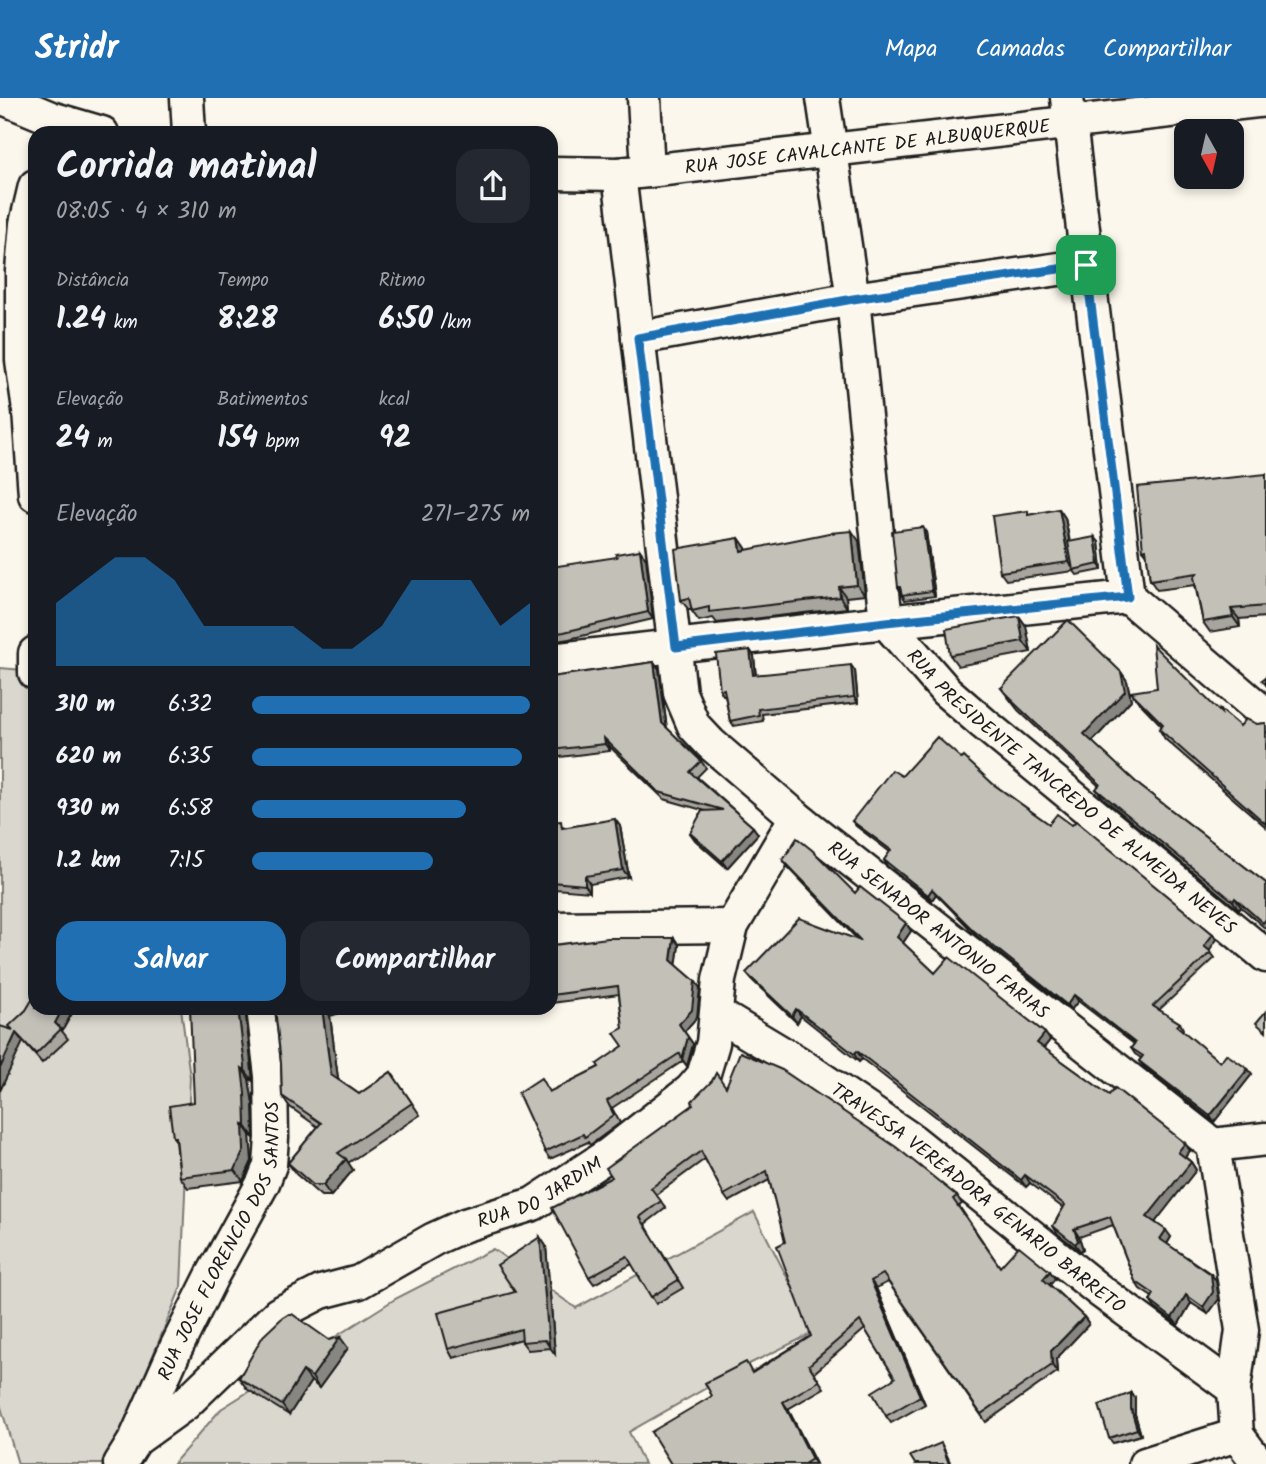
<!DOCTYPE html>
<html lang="pt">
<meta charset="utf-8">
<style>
body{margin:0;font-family:Kalam,sans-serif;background:#242831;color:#f1f3f6;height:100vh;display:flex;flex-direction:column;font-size:26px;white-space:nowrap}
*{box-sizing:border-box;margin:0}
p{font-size:23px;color:#9ea1a6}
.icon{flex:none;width:38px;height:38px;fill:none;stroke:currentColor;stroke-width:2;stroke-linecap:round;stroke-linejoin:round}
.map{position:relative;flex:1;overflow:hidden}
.details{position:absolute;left:28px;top:28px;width:530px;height:889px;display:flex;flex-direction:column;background:#171b24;border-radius:21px;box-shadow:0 4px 10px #0003}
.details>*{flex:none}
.needle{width:46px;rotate:172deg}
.fabs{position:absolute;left:1174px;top:21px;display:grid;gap:14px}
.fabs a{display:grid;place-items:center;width:70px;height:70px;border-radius:14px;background:#171b24;box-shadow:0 4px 10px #0003;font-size:35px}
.pin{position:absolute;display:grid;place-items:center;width:60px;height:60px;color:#fff;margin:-30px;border-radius:14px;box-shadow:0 4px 10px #0006}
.round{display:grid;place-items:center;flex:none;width:74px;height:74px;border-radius:21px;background:#242831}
.overview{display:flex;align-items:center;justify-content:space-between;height:119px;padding:0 28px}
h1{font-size:38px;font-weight:700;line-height:52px}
.figures{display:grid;grid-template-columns:repeat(3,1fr);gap:10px;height:119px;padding:7px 28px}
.figures div{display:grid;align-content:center}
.figures b{font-size:30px;font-weight:700}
.figures small{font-size:19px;font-weight:400}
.figures p{font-size:19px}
.chart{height:196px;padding:14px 28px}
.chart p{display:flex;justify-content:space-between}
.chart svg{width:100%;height:126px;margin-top:7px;fill:#1f6fb2;opacity:.7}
.action{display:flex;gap:14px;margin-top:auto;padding:14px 28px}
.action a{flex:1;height:80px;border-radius:21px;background:#1f6fb2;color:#fff;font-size:28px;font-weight:700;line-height:80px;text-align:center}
.action a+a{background:#242831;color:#f1f3f6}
ul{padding:0 28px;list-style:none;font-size:23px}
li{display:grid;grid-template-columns:112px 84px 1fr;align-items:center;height:52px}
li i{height:18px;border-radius:9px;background:#1f6fb2}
header{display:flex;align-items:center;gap:42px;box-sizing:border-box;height:98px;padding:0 35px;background:#1f6fb2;color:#fff}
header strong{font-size:33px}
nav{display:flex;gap:38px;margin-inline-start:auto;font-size:24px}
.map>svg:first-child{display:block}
.green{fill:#dad7ce;stroke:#7b7a75;stroke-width:2}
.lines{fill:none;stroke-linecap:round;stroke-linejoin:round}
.minor-casing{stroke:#1c1c1c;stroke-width:37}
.minor{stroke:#fbf7ec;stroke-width:32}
.wall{fill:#a8a59e;stroke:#1c1c1c;stroke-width:2}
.shaded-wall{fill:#888681;stroke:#1c1c1c;stroke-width:2}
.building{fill:#c3c0b8;stroke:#1c1c1c;stroke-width:2}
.route-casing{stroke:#fff;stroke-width:14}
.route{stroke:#1f6fb2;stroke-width:9}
.labels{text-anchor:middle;stroke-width:5;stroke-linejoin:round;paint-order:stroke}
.street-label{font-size:19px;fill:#1c1c1c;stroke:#fbf7ec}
</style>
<header>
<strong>Stridr</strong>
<nav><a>Mapa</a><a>Camadas</a><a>Compartilhar</a></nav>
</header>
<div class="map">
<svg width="1266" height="1366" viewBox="0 0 1266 1366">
<rect width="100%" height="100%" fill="#fbf7ec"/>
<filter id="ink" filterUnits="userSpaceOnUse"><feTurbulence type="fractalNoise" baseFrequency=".0143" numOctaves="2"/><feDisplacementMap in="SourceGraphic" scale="14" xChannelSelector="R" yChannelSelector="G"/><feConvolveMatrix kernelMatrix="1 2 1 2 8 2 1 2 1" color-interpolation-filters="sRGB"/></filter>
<g filter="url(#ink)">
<!-- green -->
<g class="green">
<path d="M0,570L35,573V910H181L190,979L181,1189L120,1339L103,1366H18L0,1306Z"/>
<path d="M754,1114L815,1234L747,1267L629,1334L644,1366H173L221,1311L395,1201L493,1151L576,1210Z"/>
</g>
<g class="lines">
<defs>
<g id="minor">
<path d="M3,0L51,20L102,35"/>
<path d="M187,0L189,35"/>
<path d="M644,0L648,73"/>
<path id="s1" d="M823,0L853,201L886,524L946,593L983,625L1266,858"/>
<path d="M1067,0L1128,499"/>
<path id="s2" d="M551,75L619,76L648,73L1266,2"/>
<path id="s3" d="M619,76L680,595L694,628L711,646L796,719L1213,1047L1266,1041"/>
<path d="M35,88L26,126L22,173V262L29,312L35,397"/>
<path d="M638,240L853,201L1086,167"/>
<path d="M1128,499L1266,617"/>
<path d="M551,562L886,524L1128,499"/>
<path d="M35,575V555"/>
<path d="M551,830L732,828"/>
<path id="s4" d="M717,916L797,964L912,1042L1100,1193L1234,1291"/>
<path d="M1213,1047L1242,1232L1234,1291L1237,1337"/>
<path d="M1237,1337L1259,1366"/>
<path id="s5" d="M135,1342L185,1306L278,1216L321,1194L359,1184L434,1141L465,1127L533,1106L608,1057L691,992L703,978L713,945L719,882L732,828L796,719"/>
<path id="s6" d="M120,1366L135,1342L176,1250L212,1178L263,1085L270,1067L272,1040L271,978L263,910"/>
<path d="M1145,1366L1237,1337"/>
</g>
</defs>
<!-- minor casing -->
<use href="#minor" class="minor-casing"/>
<!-- minor -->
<use href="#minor" class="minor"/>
</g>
<!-- wall -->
<g class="wall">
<path d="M1266,376V519L1239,521L1240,529L1210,534L1203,524L1195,487L1157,492L1150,482L1147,457L1143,452Z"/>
<path d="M1059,411L1065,420L1070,444H1099L1102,472L1077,477L1074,473L1006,482L1000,474L1030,417Z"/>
<path d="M926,434L935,498L905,502L898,489Z"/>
<path d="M739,440L747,452L859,443L865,497L846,499L847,510L717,525L713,520L699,523L691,512H689L681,502Z"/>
<path d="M646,460L653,521L569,541L551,544V469Z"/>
<path d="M1019,518L1026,528L1031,554L958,568L950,557Z"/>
<path d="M750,552L754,558L756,577L855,573L858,605L762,616L763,623L734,628L730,623L725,597H723L720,592Z"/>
<path d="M654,564L659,571L667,630L701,663L706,670L697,679L753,729L758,736L727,770L695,742L690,735L706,713L664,701L609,648L610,653L551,660V579Z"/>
<path d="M1121,574L1127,583L1131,602L1092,644L1140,688L1266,785V831L1241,809L1239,812L1103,700L1096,691L1099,688L1018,612L1001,590Z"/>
<path d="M1131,594L1221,615L1240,628L1266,625V729L1165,641L1159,631L1162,628L1138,603Z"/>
<path d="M962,661L993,686L1049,726L1217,841L1209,852L1215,860L1159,912L1180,925L1183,931L1182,933L1220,964L1248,971L1252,976L1214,1024L1143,968L1139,963L1141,960L1135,956L1131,950L1134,946L1078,903L1071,912L977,838L936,796L932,802L887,768L884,762L890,754L856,728L852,723L902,678Z"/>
<path d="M551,724L565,729L620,728L629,779L590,786V794L555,791L556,812H551Z"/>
<path d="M783,762L855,795L906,825L911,833L903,845L935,875L1045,935L1050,942L1044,950L1109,997L1190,1053L1185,1059L1191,1064L1196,1072L1155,1124L1171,1139L1167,1146L1211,1176L1216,1183L1219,1201L1208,1216L1191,1205L1178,1227L1155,1210L1150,1203L1152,1199L1140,1191L1135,1183L1113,1127L1079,1139L1083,1151L1080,1153L1058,1136L1053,1128L1063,1110L1030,1085L1026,1089L862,961L859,964L801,918L797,925L752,882L746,875L858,842L788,769Z"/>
<path d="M674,840L679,847L676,867L695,883L700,890L697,919L684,933L693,946L687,968L683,963L612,1010L620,1025L597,1042L590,1047L588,1044L550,1061L545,1054L550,994L599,969L623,948V930L619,896L551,905V841L556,847Z"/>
<path d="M75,910L62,933L68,941L42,965L12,931Z"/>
<path d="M275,910H342L343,914L330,918L338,981L359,996L391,974L420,1017L348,1065L353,1072L331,1098H321L296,1076L288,1065L318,1029L290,1009L282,998L281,965Z"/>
<path d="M245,911L253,979V983L249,981L253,1006L254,1040L250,1037L252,1063L243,1083L188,1090L180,1079L176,1043L173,1039L194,1004Z"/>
<path d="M726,989L957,1098L962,1106L959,1108L1000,1169L1055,1181L1050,1187L1084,1219L1089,1226L1056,1261L1057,1274L986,1324L888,1184L876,1190L925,1306L891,1325L886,1318L895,1280L865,1231L814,1275L824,1290L788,1311L816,1366H671L752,1274L811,1238L769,1082L729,1104L724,1097L705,1061L656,1097L666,1110L645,1126L683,1190L656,1206L632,1166L594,1186L589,1179L612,1079Z"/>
<path d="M540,1139L546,1148L555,1256L551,1250L528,1252L522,1244V1241L453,1260L448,1251L515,1194Z"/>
<path d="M329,1242L348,1250L319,1290L311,1283L289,1317L247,1291L239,1280Z"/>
<path d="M1135,1300V1316L1141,1337L1113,1345L1109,1340Z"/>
</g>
<!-- shaded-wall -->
<g class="shaded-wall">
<path d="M1059,411L1065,420L1075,473L1069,464Z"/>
<path d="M923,429L926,434L935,498L932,493Z"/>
<path d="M852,433L859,443L865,497L857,487Z"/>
<path d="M1095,439L1099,444L1102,472L1099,466Z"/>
<path d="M739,440L746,450L748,464L741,453Z"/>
<path d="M640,452L646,460L653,521L648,514Z"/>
<path d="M839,489L846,499L847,510L840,499Z"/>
<path d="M1231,511L1239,521L1240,529L1233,519Z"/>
<path d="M1019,518L1026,528L1031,554L1023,543Z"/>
<path d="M750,552L754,558L756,583L753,577Z"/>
<path d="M654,564L659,571L667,632L662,625Z"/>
<path d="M851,567L855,573L858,605L854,599Z"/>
<path d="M1121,574L1127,583L1131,602L1091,645L1084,636Z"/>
<path d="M604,640L609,648L610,653L605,646Z"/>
<path d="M615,721L620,728L629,779L623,772Z"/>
<path d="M753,729L758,736L727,770L722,763Z"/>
<path d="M585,778L590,786V794L585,787Z"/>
<path d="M551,786L555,791L556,812L551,805Z"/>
<path d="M932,791L936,796L932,802L928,797Z"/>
<path d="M1235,800L1241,809L1239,812L1233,803Z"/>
<path d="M906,825L911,833L902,846L897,839Z"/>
<path d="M1213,836L1217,841L1208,854L1204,848Z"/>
<path d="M674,840L679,847L676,869L671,862Z"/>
<path d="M695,883L700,890L697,919L684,934L679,926Z"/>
<path d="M1074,897L1078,903L1071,912L1067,907Z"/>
<path d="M63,910H75L62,933L55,925Z"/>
<path d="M238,910H245L253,983L245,972Z"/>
<path d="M322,910H324L330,918L339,988L331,977Z"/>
<path d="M796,911L801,918L797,925L792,918Z"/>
<path d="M16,935L23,944L0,993V970Z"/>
<path d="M1045,935L1050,942L1042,952L1037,945Z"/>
<path d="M688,939L693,946L687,968L682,961Z"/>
<path d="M857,953L862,961L859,964L854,956Z"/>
<path d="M242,970L249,981L253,1006L254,1040L246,1028Z"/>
<path d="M1248,971L1252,976L1214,1024L1210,1018Z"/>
<path d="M243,1026L250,1037L252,1063L243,1083L235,1072Z"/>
<path d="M1185,1045L1190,1053L1183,1061L1178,1054Z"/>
<path d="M346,1061L353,1072L331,1098L323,1087Z"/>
<path d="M1191,1064L1196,1072L1153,1127L1147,1119Z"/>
<path d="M1025,1077L1030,1085L1026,1089L1021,1082Z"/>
<path d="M1074,1131L1079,1139L1083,1151L1080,1153L1075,1146Z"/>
<path d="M1166,1132L1171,1139L1165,1149L1160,1141Z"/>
<path d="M540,1139L546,1148L555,1256L549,1248Z"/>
<path d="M1050,1173L1055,1181L1048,1188L1043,1181Z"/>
<path d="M1211,1176L1216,1183L1219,1201L1208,1216L1203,1209Z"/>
<path d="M871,1183L876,1190L925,1306L920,1298Z"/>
<path d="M1186,1197L1191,1205L1178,1227L1172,1220Z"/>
<path d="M1084,1219L1089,1226L1056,1261L1057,1274L1052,1267L1051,1253Z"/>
<path d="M340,1239L348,1250L319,1290L312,1279Z"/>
<path d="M303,1273L311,1283L289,1317L282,1307Z"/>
<path d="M1131,1295L1135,1300V1316L1141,1337L1137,1331L1131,1311Z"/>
<path d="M783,1304L788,1311L816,1366L812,1361Z"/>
<path d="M941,1345L944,1351L951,1366H949Z"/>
</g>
<!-- building -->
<g class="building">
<path d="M1266,376V508L1231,511L1233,519L1203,524L1194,479L1197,475L1150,482L1146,451L1143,452L1137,389Z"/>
<path d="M1059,411L1069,464L1000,474L992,418L1028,413V417Z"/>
<path d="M923,429L932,493L902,497L900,489H898L892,433Z"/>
<path d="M852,433L857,487L839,489L840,499L709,514V509L692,513L689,500L681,502L675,451L739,440L741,453L829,435Z"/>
<path d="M1095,439L1099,466L1073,472L1068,444Z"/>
<path d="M640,452L648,514L564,534L551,536V469L617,459L616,456Z"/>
<path d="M1019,518L1023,543L950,557L946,531Z"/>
<path d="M1068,522L1121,574L1125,593L1084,636L1140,688L1266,785V821L1263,825L1235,800L1233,803L1096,691L1100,686L1012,603L1013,602L1001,590Z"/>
<path d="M1153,547L1221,615L1220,611L1240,628L1246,621L1257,626L1266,625V726L1159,631L1163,626L1131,594L1157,590Z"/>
<path d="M750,552L753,577L851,567L854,599L758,611L759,617L730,623L724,591L720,592L716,556Z"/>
<path d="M654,564L662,625L701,663L690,674L753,729L722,763L690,735L702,713L723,712L659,694L604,640L605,646L551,652V579Z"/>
<path d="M1266,579V587L1262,582Z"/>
<path d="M937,639L962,661L964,659L993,686L1049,726L1057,716L1072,727L1076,723L1213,836L1204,848L1211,854L1153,908L1180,925L1177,928L1220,964L1226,956L1248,971L1210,1018L1139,963L1143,958L1131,950L1135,945L1074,897L1067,907L973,832L932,791L928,797L884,762L891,752L852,723L892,672L902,678Z"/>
<path d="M615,721L623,772L585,778V787L551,784V724L561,723L562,730Z"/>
<path d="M797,740L812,752L855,795L860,789L906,825L897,839L935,875L949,859L1045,935L1037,945L1109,997L1115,990L1185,1045L1178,1054L1191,1064L1147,1119L1166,1132L1160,1141L1211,1176L1213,1194L1203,1209L1186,1197L1172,1220L1150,1203L1154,1196L1135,1183L1110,1119L1074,1131L1078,1143L1075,1146L1053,1128L1065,1107L1025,1077L1021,1082L857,953L854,956L796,911L792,918L746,875L799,820L861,843L783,762Z"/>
<path d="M608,840H674L671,862L695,883L692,912L679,926L688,939L682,961L680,955L607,1003L614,1017L585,1039L583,1036L545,1054L518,995L541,980L549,994L599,969L597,966L623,948L614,935L623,930L618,888L551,897V841H553V847Z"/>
<path d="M35,897V910H63L55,925L61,931L36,956L16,935L0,970V928L13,932L9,928L26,912Z"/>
<path d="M190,910H238L245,968V972L242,970L245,995L246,1028L243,1026L244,1052L235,1072L180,1079L176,1039H173L169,1008L194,1004Z"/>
<path d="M275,910H322L331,977L359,996L391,974L412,1005L338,1055L346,1061L323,1087H313L288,1065L321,1025L282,998L281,965Z"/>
<path d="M1266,913V934L1256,925Z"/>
<path d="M740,954L782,972L896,1049L957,1098L953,1101L1000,1169L1019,1148L1050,1173L1043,1181L1084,1219L1051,1253L1052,1267L981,1316L883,1176L871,1183L920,1298L886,1318L872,1294L895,1280L860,1223L809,1267L819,1283L783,1304L812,1361L804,1366H671L651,1334L712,1298L705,1285L746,1264L752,1275L811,1238L777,1148L785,1144L767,1073L724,1097L701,1053L651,1090L661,1103L640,1119L678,1182L651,1199L627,1158L589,1179L552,1110L612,1079L606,1070L693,1007L692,1003L712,983L716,975L726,989Z"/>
<path d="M540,1139L549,1248L545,1242L522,1244L521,1231L448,1251L438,1215L515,1194L497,1167Z"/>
<path d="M289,1216H292L329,1242L340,1239L312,1279L303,1273L282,1307L239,1280L263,1238L281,1221Z"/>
<path d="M1131,1295V1311L1137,1331L1109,1340L1099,1307Z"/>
<path d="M941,1345L949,1366H915L910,1358Z"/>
</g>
</g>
<g class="lines" filter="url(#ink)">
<defs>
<path id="route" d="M1086,167L1128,499L886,524L676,549L638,240L853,201Z"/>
</defs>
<!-- route casing -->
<use href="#route" class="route-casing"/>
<!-- route -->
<use href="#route" class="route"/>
</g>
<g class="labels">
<!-- street labels -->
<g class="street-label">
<text dy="7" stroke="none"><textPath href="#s2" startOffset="318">RUA JOSE CAVALCANTE DE ALBUQUERQUE</textPath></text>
<text dy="7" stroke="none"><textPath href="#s1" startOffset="780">RUA PRESIDENTE TANCREDO DE ALMEIDA NEVES</textPath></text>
<text dy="7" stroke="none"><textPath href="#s3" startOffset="877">RUA SENADOR ANTONIO FARIAS</textPath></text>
<text dy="7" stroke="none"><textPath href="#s5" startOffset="481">RUA DO JARDIM</textPath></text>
<text dy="7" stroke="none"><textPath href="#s4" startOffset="320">TRAVESSA VEREADORA GENARIO BARRETO</textPath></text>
<text dy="7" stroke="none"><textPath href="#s6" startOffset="247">RUA JOSE FLORENCIO DOS SANTOS</textPath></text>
</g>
</g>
</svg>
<div class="fabs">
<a><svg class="needle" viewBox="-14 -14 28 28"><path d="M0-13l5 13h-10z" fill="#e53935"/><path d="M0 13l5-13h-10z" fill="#9ea1a6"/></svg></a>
</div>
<div class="pin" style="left:1086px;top:167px;background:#1e9e55"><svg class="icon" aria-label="arrive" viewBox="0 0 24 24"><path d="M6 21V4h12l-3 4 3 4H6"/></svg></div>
<section class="details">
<div class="overview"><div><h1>Corrida matinal</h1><p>08:05 · 4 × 310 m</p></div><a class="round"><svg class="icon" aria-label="share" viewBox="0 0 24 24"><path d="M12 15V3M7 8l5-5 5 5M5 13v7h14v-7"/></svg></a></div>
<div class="figures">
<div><p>Distância</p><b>1.24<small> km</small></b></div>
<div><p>Tempo</p><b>8:28</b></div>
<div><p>Ritmo</p><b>6:50<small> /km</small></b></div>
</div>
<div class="figures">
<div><p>Elevação</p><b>24<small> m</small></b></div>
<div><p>Batimentos</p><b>154<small> bpm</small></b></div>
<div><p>kcal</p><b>92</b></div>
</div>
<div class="chart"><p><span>Elevação</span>271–275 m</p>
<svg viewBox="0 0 160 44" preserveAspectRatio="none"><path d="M0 44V22L10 14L20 6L30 6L40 14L50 30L60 30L70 30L80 30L90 38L100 38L110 30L120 14L130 14L140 14L150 30L160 22V44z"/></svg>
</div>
<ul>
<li><b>310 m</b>6:32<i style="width:100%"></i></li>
<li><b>620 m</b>6:35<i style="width:97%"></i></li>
<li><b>930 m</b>6:58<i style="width:77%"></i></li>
<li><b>1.2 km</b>7:15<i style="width:65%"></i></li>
</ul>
<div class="action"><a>Salvar</a><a>Compartilhar</a></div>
</section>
</div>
